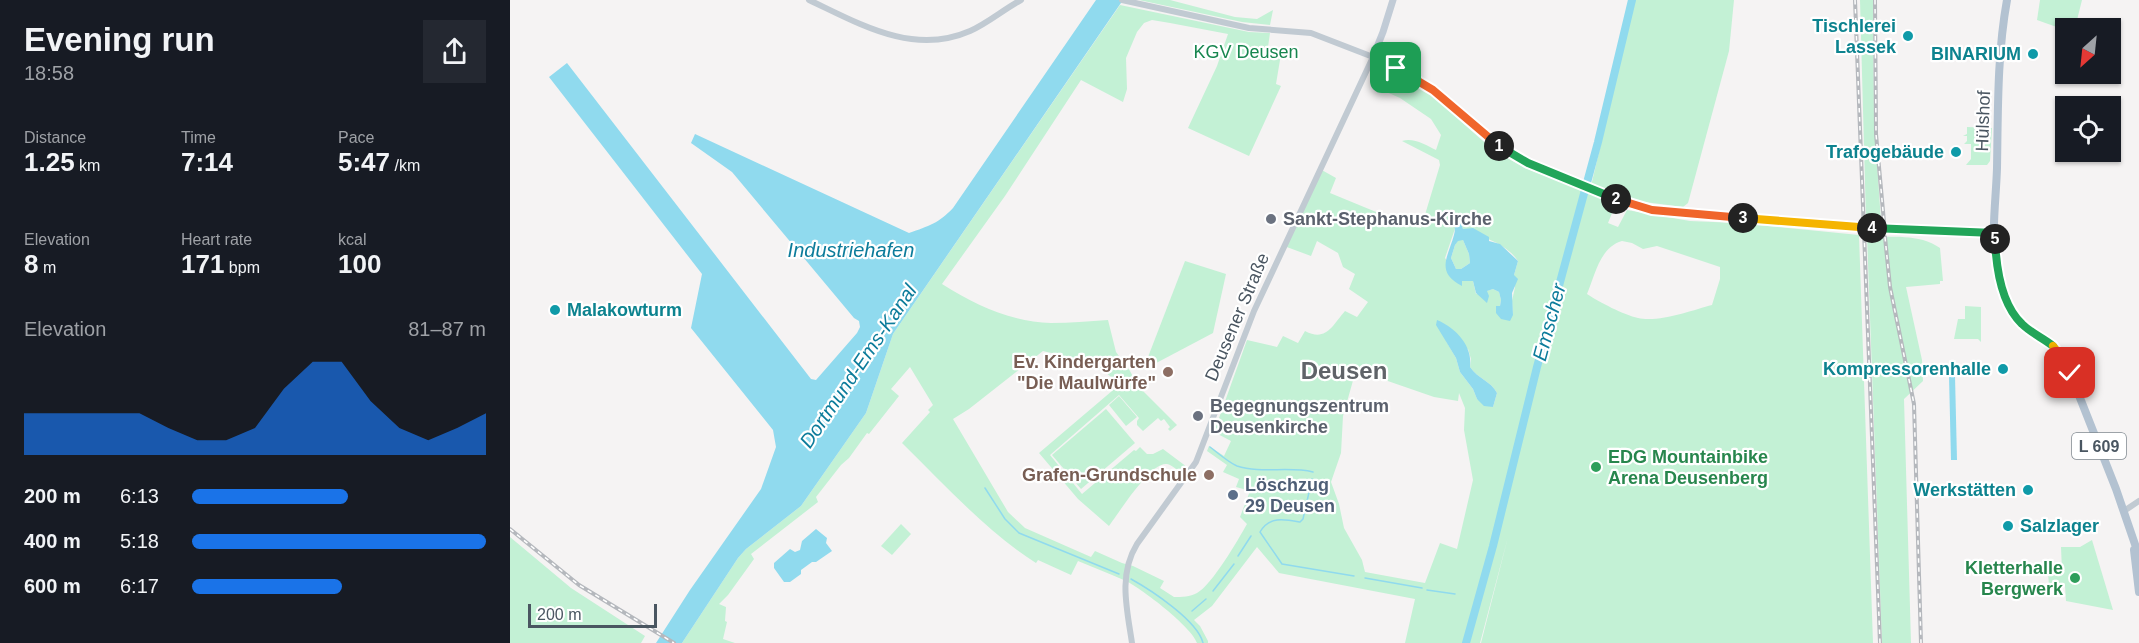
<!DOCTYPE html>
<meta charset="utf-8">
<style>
body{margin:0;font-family:Helvetica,sans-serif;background:#242831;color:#f1f3f6;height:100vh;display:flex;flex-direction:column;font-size:22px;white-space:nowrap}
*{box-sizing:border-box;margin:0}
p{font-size:20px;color:#9ea1a6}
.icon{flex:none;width:33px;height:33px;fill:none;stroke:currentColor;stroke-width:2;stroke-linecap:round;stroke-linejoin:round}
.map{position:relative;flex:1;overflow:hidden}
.side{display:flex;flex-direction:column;background:#171b24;width:510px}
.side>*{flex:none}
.needle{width:39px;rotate:207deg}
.tools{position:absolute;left:1545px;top:18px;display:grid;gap:12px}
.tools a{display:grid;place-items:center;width:66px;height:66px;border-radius:0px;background:#171b24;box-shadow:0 2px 4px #0004;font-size:30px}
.scale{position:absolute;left:18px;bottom:15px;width:129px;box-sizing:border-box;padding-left:6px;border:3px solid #4a5661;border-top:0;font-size:16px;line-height:21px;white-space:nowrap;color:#4a5661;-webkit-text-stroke:4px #fff;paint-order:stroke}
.pin{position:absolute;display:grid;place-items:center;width:51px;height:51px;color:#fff;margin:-26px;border-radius:12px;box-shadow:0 3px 9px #0006}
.km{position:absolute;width:30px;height:30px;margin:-15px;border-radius:50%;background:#222;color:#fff;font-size:16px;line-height:30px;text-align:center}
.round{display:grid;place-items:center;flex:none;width:63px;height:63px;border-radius:0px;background:#242831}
.headline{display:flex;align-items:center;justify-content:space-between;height:102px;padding:0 24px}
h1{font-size:33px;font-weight:800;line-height:45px}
.figures{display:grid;grid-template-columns:repeat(3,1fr);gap:9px;height:102px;padding:6px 24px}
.figures div{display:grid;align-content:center}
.figures b{font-size:26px;font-weight:800}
.figures small{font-size:16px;font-weight:400}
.figures p{font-size:16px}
.chart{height:168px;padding:12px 24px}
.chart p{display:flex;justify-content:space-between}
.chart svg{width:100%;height:108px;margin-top:6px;fill:#1a73e8;opacity:.7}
ul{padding:0 24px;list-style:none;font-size:20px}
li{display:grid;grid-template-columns:96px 72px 1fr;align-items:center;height:45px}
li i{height:15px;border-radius:8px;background:#1a73e8}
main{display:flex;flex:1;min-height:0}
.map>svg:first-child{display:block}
.green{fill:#c3f1d5;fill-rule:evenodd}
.water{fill:#90daee;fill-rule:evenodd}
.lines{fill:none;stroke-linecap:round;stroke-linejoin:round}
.stream{stroke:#90daee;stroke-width:1.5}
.river{stroke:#90daee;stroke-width:8}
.tertiary{stroke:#c1cad2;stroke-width:6}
.secondary{stroke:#c1cbd6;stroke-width:7}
.primary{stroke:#b3c2d1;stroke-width:8}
.rail-casing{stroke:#b5b8bd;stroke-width:4}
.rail{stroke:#fff;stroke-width:1.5;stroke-dasharray:4.5;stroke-linecap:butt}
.split-1-casing{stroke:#fff;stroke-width:12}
.split-2-casing{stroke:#fff;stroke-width:12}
.split-3-casing{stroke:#fff;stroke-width:12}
.split-4-casing{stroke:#fff;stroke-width:12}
.split-5-casing{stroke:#fff;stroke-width:12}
.split-6-casing{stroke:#fff;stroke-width:12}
.split-7-casing{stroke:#fff;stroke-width:12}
.split-1{stroke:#f0652b;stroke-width:8}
.split-2{stroke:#22a559;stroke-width:8}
.split-3{stroke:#f0652b;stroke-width:8}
.split-4{stroke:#f5b400;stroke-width:8}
.split-5{stroke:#22a559;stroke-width:8}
.split-6{stroke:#22a559;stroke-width:8}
.split-7{stroke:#f5b400;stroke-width:8}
.culture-dot{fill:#0f9aa8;stroke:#fff;stroke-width:2}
.worship-dot{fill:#6b7280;stroke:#fff;stroke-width:2}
.education-dot{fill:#8d6e63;stroke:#fff;stroke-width:2}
.leisure-dot{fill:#2e9e5b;stroke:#fff;stroke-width:2}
.service-dot{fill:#5c6f8a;stroke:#fff;stroke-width:2}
.labels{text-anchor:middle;stroke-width:4.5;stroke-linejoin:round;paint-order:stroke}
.shield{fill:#fff;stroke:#808990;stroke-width:1.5}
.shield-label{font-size:16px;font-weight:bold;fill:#4a5661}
.culture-label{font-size:18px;font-weight:bold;fill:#0d838f;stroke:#fff;text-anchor:end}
.park-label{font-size:18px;fill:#17864f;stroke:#fff}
.street-label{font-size:18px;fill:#4a5661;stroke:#fff}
.worship-label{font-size:18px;font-weight:bold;fill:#5b616d;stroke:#fff;text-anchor:start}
.education-label{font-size:18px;font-weight:bold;fill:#785e54;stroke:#fff;text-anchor:end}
.leisure-label{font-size:18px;font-weight:bold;fill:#27864d;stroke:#fff;text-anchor:start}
.service-label{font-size:18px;font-weight:bold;fill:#4e5e75;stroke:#fff;text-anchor:start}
.water-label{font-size:20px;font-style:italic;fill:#0c7c9b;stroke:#fff}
.district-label{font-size:24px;font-weight:bold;fill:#5f6368;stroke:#fff}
</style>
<main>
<section class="side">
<div class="headline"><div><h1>Evening run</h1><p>18:58</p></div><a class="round"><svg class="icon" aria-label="share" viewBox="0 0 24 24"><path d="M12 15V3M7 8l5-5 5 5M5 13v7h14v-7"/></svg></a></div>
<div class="figures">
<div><p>Distance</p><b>1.25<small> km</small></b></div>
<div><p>Time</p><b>7:14</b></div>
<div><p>Pace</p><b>5:47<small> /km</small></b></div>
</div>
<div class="figures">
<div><p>Elevation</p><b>8<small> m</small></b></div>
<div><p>Heart rate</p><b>171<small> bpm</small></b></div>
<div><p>kcal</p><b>100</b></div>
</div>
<div class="chart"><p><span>Elevation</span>81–87 m</p>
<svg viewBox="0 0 160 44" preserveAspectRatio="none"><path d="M0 44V27L10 27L20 27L30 27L40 27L50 33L60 38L70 38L80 33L90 17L100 6L110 6L120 22L130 33L140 38L150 33L160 27V44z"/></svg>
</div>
<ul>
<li><b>200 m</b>6:13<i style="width:53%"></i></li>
<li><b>400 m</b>5:18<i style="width:100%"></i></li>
<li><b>600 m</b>6:17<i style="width:51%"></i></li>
</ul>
</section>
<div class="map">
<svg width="1629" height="643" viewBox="0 0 1629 643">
<rect width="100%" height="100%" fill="#f5f3f3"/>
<!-- green -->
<g class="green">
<path d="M629,0H660L725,17L747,19L763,10L760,25L732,22Z"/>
<path d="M1125,0H1224L1219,51L1178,203L1173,207L1127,201L1081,186Z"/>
<path d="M1350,0H1363L1364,121L1371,221L1356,220Z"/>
<path d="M1530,0H1572L1565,28L1555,30L1527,20Z"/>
<path d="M610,5L739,32L760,33L758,47L772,48L766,84L771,86L739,156L678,128L707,66L718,34L660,23L642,20L634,23L627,32L616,58L617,89L613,102L571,80L495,196L432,284C465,305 502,322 541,323C560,323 579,321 598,320L606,352L620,371L628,386L667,425L660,431L658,429L660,427L654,419L651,421L648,418L633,431L627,425V421L629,418L609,395L540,455L572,494L624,450L626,451L630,447L637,454H643L653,449L677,467L673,474C668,471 662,465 657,464C641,461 608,514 599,526L568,499L529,453L609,385C592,363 559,357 533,351L459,409L443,419L498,512L515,528L581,557L585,551L612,563L623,566L654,581L650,588L664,597C672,597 680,597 687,593C702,585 728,540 737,524L730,517L740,491L726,487L729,479L713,472L717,465L697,451L699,446L714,456L721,441L704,432L737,340L767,347L773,336L788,343L795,331C816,342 822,326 835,311L847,317L858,302L839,289L845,274L833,267L828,253L807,241L801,256L774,246L810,169L826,178L820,193L888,221L911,228L930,165L929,160L892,141C903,137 916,145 926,150L931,135L921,119L890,98L861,85L871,66L906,85L920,94L973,141L996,157L1015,168L1089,197L1105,206L1098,223L1108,227L1117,210L1180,221L1227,223L1349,235L1363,643H971L998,537L970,643H895L905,599L769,573L747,547L702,606L684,620L690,626L698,641V643H687C682,627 632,589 616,581C601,574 584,568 568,561L561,575L528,560L526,563C476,531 435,485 392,443L420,412L418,410L423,405L400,367L381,389L389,396L359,434L357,433L339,458L331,465L306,497L308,502L241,554L244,559L218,595L209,604L216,607L215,621L217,622L213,639L225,643H172L228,558L236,549L291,506L356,413L383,334ZM949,217L953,229C973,238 995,242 1008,261L1004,275L1005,287L1002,301L1003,315L990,306L991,300L989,292L983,289L966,294L963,281H951L935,258ZM1112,241L1122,243L1133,249L1147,246L1210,267V279L1202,305C1183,310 1148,323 1128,318C1114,315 1089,302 1077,294C1085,275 1090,247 1112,241ZM936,341L958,349L961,359L960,367C968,379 981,381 987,393L983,407L967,399L963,389L950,372L946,358ZM846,370L924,397L948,401L949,393L955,408L954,430L963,480L947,549L930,543L915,583L855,572L852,560L834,528L829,504L821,482L831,453L833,416Z"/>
<path d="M1457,127L1482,128L1480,161L1477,165H1456L1461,159V144H1454L1457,141V136H1453L1457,134Z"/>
<path d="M1357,236C1381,238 1409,233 1430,248L1433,281H1430V284L1396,287L1412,360L1413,381L1394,399L1401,643H1372Z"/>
<path d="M948,240H953L959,254L960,263L951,269H946L941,258L945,245Z"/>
<path d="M675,261L716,274L703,333L633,370Z"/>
<path d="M1455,306L1471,307V342L1468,339H1444L1448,319H1455Z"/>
<path d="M609,396L627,417L616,426L599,405Z"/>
<path d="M596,409L625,443L571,489L542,455Z"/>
<path d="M391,524L401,534L382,555L371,546Z"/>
<path d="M0,537L61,588L135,636L131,643H0Z"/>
<path d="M1582,540L1603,610L1556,601L1555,586H1539L1538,572L1552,571L1551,547H1570Z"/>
</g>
<!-- water -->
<g class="water">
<path d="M586,0H613L383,334L356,413L291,506L236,549L228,558L172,643H146L180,590L251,489L266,447L263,430L181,328L192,274L39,77L57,63L301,379L306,380L347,333L350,327L349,321L344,318L222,172L181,143L185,134L399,233C419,226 429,223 443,208Z"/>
<path d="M944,215L949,217L953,229L963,228L979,237V241L990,244L1008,261L1004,275L1008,279L1002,293L1003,315L1000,321L991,319L986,313V306H990L991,300L989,292L983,289L977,291L979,296L977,303L966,293L963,281H952V286C925,272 938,257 944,235C946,229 944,221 944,215ZM948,241L953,240L959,254L960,263L951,269H946L941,258L945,245Z"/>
<path d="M927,320C946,328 963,346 960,367C968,379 981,381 987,393L983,407L974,406L967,399L963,389L950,372L946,358L926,325Z"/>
<path d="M1439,376H1445L1447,460H1441Z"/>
<path d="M306,529L317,538L316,543L322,551L306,562H302L291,570V574L280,582H274L264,568V563L280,549L285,552L290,550L292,541Z"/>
</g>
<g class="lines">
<!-- stream -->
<g class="stream">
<path d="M700,447C708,453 718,462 727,466C751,474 779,466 803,472"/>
<path d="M802,479L793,519L790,522C774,519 759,516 750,532L772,564L844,576"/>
<path d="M475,488L495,519L509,533L609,574"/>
<path d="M728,556L741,536"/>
<path d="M855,578L912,588"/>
<path d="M621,579C641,590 688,621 693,643"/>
<path d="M917,590L945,594"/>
<path d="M703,591L724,564"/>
<path d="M682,611L696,599"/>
</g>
<!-- river -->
<path class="river" d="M956,643L983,546L1027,367L1088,142L1122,0"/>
<!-- tertiary -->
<g class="tertiary">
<path d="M299,0C350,24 403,56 460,31C478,23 494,9 511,0"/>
<path d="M612,0L739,28L801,33L863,57L744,311L686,462L627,544C608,575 617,609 622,643"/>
<path d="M1614,511L1629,501"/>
</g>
<!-- secondary -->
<path class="secondary" d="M883,0L873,32L863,57L915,85L935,100L972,133L1008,157L1060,181L1129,207L1142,210L1335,227L1484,233"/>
<!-- primary -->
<g class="primary">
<path d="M1497,0C1487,55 1488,113 1487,168C1486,200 1481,233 1486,264C1488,281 1496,301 1505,315C1518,337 1543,340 1557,365L1606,489L1629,556"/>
<path d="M1624,550L1629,592"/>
</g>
<defs>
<g id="rail">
<path d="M1345,0L1370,643"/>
<path d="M1365,0L1366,134L1374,222"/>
<path d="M1375,237L1380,287L1404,404L1411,643"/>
<path d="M0,529L69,585L164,643"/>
</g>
</defs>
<!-- rail casing -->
<use href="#rail" class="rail-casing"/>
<!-- rail -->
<use href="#rail" class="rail"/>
</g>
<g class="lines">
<defs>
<path id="split-1" d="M886,68L923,90L989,146"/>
<path id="split-2" d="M989,146L1018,163L1106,199"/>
<path id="split-3" d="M1106,199L1142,210L1233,218"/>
<path id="split-4" d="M1233,218L1362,228"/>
<path id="split-5" d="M1362,228L1484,233L1485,239"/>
<path id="split-6" d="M1485,239C1486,266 1491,304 1512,324C1521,333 1533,338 1543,346"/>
<path id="split-7" d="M1543,346L1554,360L1560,373"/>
</defs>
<!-- split-1 casing -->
<use href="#split-1" class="split-1-casing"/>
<!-- split-2 casing -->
<use href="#split-2" class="split-2-casing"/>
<!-- split-3 casing -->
<use href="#split-3" class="split-3-casing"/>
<!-- split-4 casing -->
<use href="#split-4" class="split-4-casing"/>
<!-- split-5 casing -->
<use href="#split-5" class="split-5-casing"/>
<!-- split-6 casing -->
<use href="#split-6" class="split-6-casing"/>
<!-- split-7 casing -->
<use href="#split-7" class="split-7-casing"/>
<!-- split-1 -->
<use href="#split-1" class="split-1"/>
<!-- split-2 -->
<use href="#split-2" class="split-2"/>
<!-- split-3 -->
<use href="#split-3" class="split-3"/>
<!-- split-4 -->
<use href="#split-4" class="split-4"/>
<!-- split-5 -->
<use href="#split-5" class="split-5"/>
<!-- split-6 -->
<use href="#split-6" class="split-6"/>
<!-- split-7 -->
<use href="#split-7" class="split-7"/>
</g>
<!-- markers -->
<g class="culture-dot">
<circle cx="1398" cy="36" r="6"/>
<circle cx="1523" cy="54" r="6"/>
<circle cx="1446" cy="152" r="6"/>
<circle cx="45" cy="310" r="6"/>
<circle cx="1493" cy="369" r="6"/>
<circle cx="1518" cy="490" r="6"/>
<circle cx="1498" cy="526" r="6"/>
</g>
<g class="worship-dot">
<circle cx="761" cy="219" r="6"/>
<circle cx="688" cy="416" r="6"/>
</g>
<g class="education-dot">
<circle cx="658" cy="372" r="6"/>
<circle cx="699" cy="475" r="6"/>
</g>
<g class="leisure-dot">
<circle cx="1086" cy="467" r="6"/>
<circle cx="1565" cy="578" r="6"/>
</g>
<circle class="service-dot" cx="723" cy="495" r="6"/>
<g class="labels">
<!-- shield labels -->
<rect class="shield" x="1562" y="433" width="54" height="26" rx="4.5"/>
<g class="shield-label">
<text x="1589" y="452">L 609</text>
</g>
<!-- culture labels -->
<g class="culture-label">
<text x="1386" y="32">Tischlerei<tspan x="1386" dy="21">Lassek</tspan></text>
<text x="1511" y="60">BINARIUM</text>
<text x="1434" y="158">Trafogebäude</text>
<text x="57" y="316" text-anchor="start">Malakowturm</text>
<text x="1481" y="375">Kompressorenhalle</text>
<text x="1506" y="496">Werkstätten</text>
<text x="1510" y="532" text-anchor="start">Salzlager</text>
</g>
<!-- park labels -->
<g class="park-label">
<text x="736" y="58">KGV Deusen</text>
</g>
<!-- street labels -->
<g class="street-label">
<text transform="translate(1473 121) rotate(-88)" y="6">Hülshof</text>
<text transform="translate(727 317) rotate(-67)" y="6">Deusener Straße</text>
</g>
<!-- worship labels -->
<g class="worship-label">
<text x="773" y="225">Sankt-Stephanus-Kirche</text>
<text x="700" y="412">Begegnungszentrum<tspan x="700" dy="21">Deusenkirche</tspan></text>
</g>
<!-- education labels -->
<g class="education-label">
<text x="646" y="368">Ev. Kindergarten<tspan x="646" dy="21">"Die Maulwürfe"</tspan></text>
<text x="687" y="481">Grafen-Grundschule</text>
</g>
<!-- leisure labels -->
<g class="leisure-label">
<text x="1098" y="463">EDG Mountainbike<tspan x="1098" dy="21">Arena Deusenberg</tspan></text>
<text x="1553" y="574" text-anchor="end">Kletterhalle<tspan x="1553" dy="21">Bergwerk</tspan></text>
</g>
<!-- service labels -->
<g class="service-label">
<text x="735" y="491">Löschzug<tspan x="735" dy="21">29 Deusen</tspan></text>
</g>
<!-- water labels -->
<g class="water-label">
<text x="341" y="257">Industriehafen</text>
<text transform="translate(1039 322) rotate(-75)" y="7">Emscher</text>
<text transform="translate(348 366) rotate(-56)" y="7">Dortmund-Ems-Kanal</text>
</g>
<!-- district labels -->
<g class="district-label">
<text x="834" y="379">Deusen</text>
</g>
</g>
</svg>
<div class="tools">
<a><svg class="needle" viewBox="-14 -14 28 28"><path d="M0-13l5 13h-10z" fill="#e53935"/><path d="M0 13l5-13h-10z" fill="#9ea1a6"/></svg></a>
<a><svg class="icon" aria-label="locate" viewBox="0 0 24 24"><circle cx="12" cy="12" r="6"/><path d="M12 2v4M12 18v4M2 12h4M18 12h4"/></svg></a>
</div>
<div class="scale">200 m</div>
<div class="pin" style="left:886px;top:68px;background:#1e9e55"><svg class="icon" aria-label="arrive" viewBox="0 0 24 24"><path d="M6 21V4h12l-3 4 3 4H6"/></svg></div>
<div class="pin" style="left:1560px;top:373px;background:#d93025"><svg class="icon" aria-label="check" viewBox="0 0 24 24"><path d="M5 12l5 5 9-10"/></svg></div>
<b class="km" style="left:989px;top:146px">1</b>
<b class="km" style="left:1106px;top:199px">2</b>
<b class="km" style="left:1233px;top:218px">3</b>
<b class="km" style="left:1362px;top:228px">4</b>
<b class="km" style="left:1485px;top:239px">5</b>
</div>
</main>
